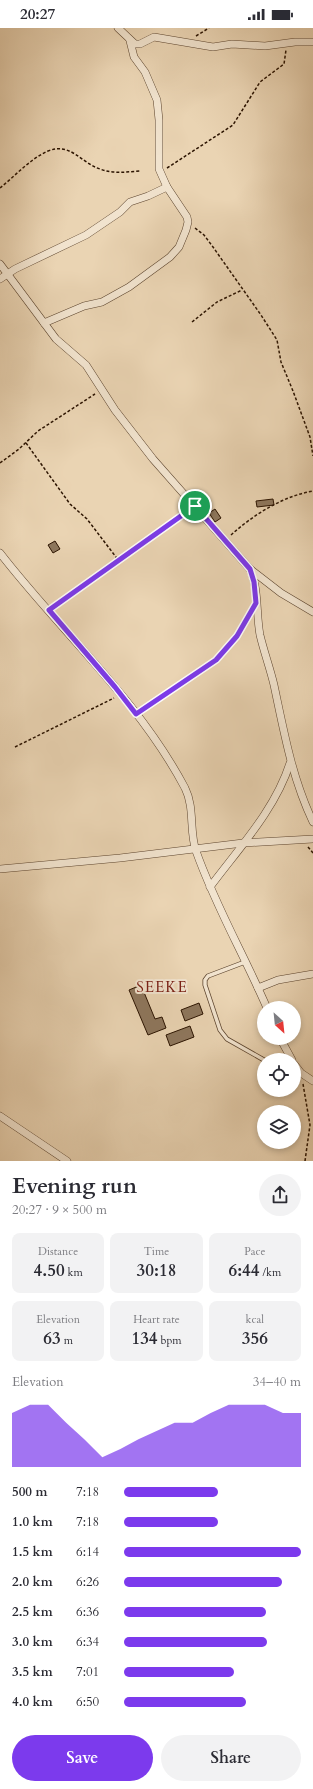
<!DOCTYPE html>
<meta charset="utf-8">
<style>
body{margin:0;font-family:Cardo,serif;background:#f2f2f3;color:#2b2b33;height:100vh;display:flex;flex-direction:column;font-size:15px;white-space:nowrap}
*{box-sizing:border-box;margin:0}
p{font-size:13px;color:#7c7c81}
.icon{flex:none;width:22px;height:22px;fill:none;stroke:currentColor;stroke-width:2;stroke-linecap:round;stroke-linejoin:round}
.map{position:relative;height:1133px;overflow:hidden}
.side{display:flex;flex-direction:column;background:#fff;flex:1}
.side>*{flex:none}
.needle{width:26px;rotate:153deg}
.controls{position:absolute;left:257px;top:973px;display:grid;gap:8px}
.controls a{display:grid;place-items:center;width:44px;height:44px;border-radius:50%;background:#fff;box-shadow:0 2px 6px #0003;font-size:20px}
.pin{position:absolute;display:grid;place-items:center;width:34px;height:34px;color:#fff;margin:-17px;border:2px solid #fff;border-radius:50%;box-shadow:0 1px 4px #0007}
.round{display:grid;place-items:center;flex:none;width:42px;height:42px;border-radius:21px;background:#f2f2f3}
.summary{display:flex;align-items:center;justify-content:space-between;height:68px;padding:0 12px}
h1{font-size:22px;font-weight:700;line-height:30px}
.figures{display:grid;grid-template-columns:repeat(3,1fr);gap:6px;height:68px;padding:4px 12px}
.figures div{display:grid;align-content:center;border-radius:8px;background:#f2f2f3;text-align:center}
.figures b{font-size:17px;font-weight:700}
.figures small{font-size:11px;font-weight:400}
.figures p{font-size:11px}
.chart{height:112px;padding:8px 12px}
.chart p{display:flex;justify-content:space-between}
.chart svg{width:100%;height:72px;margin-top:4px;fill:#7c3aed;opacity:.7}
.cta{display:flex;gap:8px;margin-top:auto;padding:8px 12px}
.cta a{flex:1;height:46px;border-radius:24px;background:#7c3aed;color:#fff;font-size:16px;font-weight:700;line-height:46px;text-align:center}
.cta a+a{background:#f2f2f3;color:#2b2b33}
ul{padding:0 12px;list-style:none;font-size:13px}
li{display:grid;grid-template-columns:64px 48px 1fr;align-items:center;height:30px}
li i{height:10px;border-radius:5px;background:#7c3aed}
.status{display:flex;justify-content:space-between;align-items:center;height:28px;padding:0 20px;background:#fff;direction:ltr}
.status svg{height:11px;fill:currentColor}
.map>svg:first-child{display:block}
.building{fill:#8e775d;stroke:#2b1300}
.lines{fill:none;stroke-linecap:round;stroke-linejoin:round}
.lane-casing{stroke:#5b432d;stroke-width:5}
.street-casing{stroke:#5b432d;stroke-width:8}
.path{stroke:#2b1300;stroke-width:1.5;stroke-dasharray:3 2;stroke-linecap:butt}
.lane{stroke:#f1e3ce;stroke-width:3.5}
.street{stroke:#f1e3ce;stroke-width:7}
.route-casing{stroke:#fff;stroke-width:8}
.route{stroke:#7c3aed;stroke-width:5}
.labels{text-anchor:middle;stroke-width:4;stroke-linejoin:round;paint-order:stroke}
.quarter-label{font-size:15px;letter-spacing:1px;fill:#7a1f14;stroke:#f1e3ce}
</style>
<div class="status"><b>20:27</b><svg viewBox="0 0 49 12"><path d="M0 12V9h3v3zM5 12V6h3v6zM10 12V3h3v9zM15 12V0h3v12zM26 1h20v11H26zM47 4h2v5h-2z"/></svg></div>
<div class="map">
<svg width="313" height="1133" viewBox="0 0 313 1133">
<rect width="100%" height="100%" fill="#ead4b3"/>
<filter id="stains"><feTurbulence type="fractalNoise" baseFrequency=".005" numOctaves="4"/><feColorMatrix values="0 0 0 0 .2 0 0 0 0 .09 0 0 0 0 .02 0 0 0 .5 -.17"/></filter>
<radialGradient id="worn" r=".72"><stop offset=".6" stop-color="#630" stop-opacity="0"/><stop offset="1" stop-color="#630" stop-opacity=".3"/></radialGradient>
<!-- building -->
<g class="building">
<path d="M273,471L274,477L257,479L256,473Z"/>
<path d="M215,481L221,490L215,494L209,485Z"/>
<path d="M55,513L60,521L53,525L48,517Z"/>
<path d="M141,957L155,991L162,989L166,1000L148,1007L129,962Z"/>
<path d="M199,975L203,986L185,993L181,982Z"/>
<path d="M190,998L194,1009L170,1018L166,1007Z"/>
</g>
<g class="lines">
<defs>
<path id="lane" d="M245,934L208,948L205,952V957L220,1002L227,1011L264,1032"/>
<g id="street">
<path d="M118,0L135,16H140L154,9L213,19L232,16L265,18L295,14H313"/>
<path d="M0,236L56,311L86,337L115,382L153,431L250,541C259,561 256,586 260,607C264,624 270,640 274,657C284,704 292,750 313,794"/>
<path d="M0,251L15,241L86,207L120,184L130,174L148,168L167,159"/>
<path d="M44,295L84,278L102,274L129,259L170,229L179,219L186,202L188,194L187,189L167,159L159,141V92L157,72L145,44L134,29L130,13"/>
<path d="M0,525C61,604 138,671 185,760C195,780 189,803 196,823C215,877 244,927 267,980"/>
<path d="M250,541L281,565L313,584"/>
<path d="M0,841L120,830L243,815L313,811"/>
<path d="M210,859C239,820 275,782 290,735"/>
<path d="M258,960L278,952L313,946"/>
<path d="M280,1010L292,1032"/>
<path d="M294,1036L301,1045L313,1053"/>
<path d="M0,1088L67,1133"/>
</g>
</defs>
<!-- lane casing -->
<use href="#lane" class="lane-casing"/>
<!-- street casing -->
<use href="#street" class="street-casing"/>
<!-- path -->
<g class="path">
<path d="M196,8L209,0"/>
<path d="M167,140L233,97L260,54L284,36L286,22"/>
<path d="M0,160C15,148 30,131 48,123C71,114 81,135 100,141C113,146 126,144 140,143"/>
<path d="M195,200L204,207L213,219L261,287L277,312L281,334L293,363L310,409L313,428"/>
<path d="M192,294L217,274L242,262"/>
<path d="M26,415L70,476L87,491L119,533"/>
<path d="M0,435L19,421L38,403L95,366"/>
<path d="M231,507C253,487 283,468 313,463"/>
<path d="M55,579L188,483"/>
<path d="M143,682L216,632L237,607L250,586"/>
<path d="M15,719L114,670"/>
<path d="M308,819L313,825"/>
<path d="M303,1056L310,1097L305,1133"/>
</g>
<!-- lane -->
<use href="#lane" class="lane"/>
<!-- street -->
<use href="#street" class="street"/>
</g>
<g class="lines">
<defs>
<path id="route" d="M195,478L250,541L254,554L256,575L237,608L216,632L136,686L115,659L49,582Z"/>
</defs>
<!-- route casing -->
<use href="#route" class="route-casing"/>
<!-- route -->
<use href="#route" class="route"/>
</g>
<g class="labels">
<!-- quarter labels -->
<g class="quarter-label">
<text x="162" y="964">SEEKE</text>
</g>
</g>
<rect width="100%" height="100%" filter="url(#stains)"/>
<rect width="100%" height="100%" fill="url(#worn)"/>
</svg>
<div class="controls">
<a><svg class="needle" viewBox="-14 -14 28 28"><path d="M0-13l5 13h-10z" fill="#e53935"/><path d="M0 13l5-13h-10z" fill="#7c7c81"/></svg></a>
<a><svg class="icon" aria-label="locate" viewBox="0 0 24 24"><circle cx="12" cy="12" r="6"/><path d="M12 2v4M12 18v4M2 12h4M18 12h4"/></svg></a>
<a><svg class="icon" aria-label="layers" viewBox="0 0 24 24"><path d="M12 4l9 5-9 5-9-5zM3 14l9 5 9-5"/></svg></a>
</div>
<div class="pin" style="left:195px;top:478px;background:#1e9e55"><svg class="icon" aria-label="arrive" viewBox="0 0 24 24"><path d="M6 21V4h12l-3 4 3 4H6"/></svg></div>
</div>
<section class="side">
<div class="summary"><div><h1>Evening run</h1><p>20:27 · 9 × 500 m</p></div><a class="round"><svg class="icon" aria-label="share" viewBox="0 0 24 24"><path d="M12 15V3M7 8l5-5 5 5M5 13v7h14v-7"/></svg></a></div>
<div class="figures">
<div><p>Distance</p><b>4.50<small> km</small></b></div>
<div><p>Time</p><b>30:18</b></div>
<div><p>Pace</p><b>6:44<small> /km</small></b></div>
</div>
<div class="figures">
<div><p>Elevation</p><b>63<small> m</small></b></div>
<div><p>Heart rate</p><b>134<small> bpm</small></b></div>
<div><p>kcal</p><b>356</b></div>
</div>
<div class="chart"><p><span>Elevation</span>34–40 m</p>
<svg viewBox="0 0 160 44" preserveAspectRatio="none"><path d="M0 44V11L10 6L20 6L30 17L40 27L50 38L60 33L70 27L80 22L90 17L100 17L110 11L120 6L130 6L140 6L150 11L160 11V44z"/></svg>
</div>
<ul>
<li><b>500 m</b>7:18<i style="width:53%"></i></li>
<li><b>1.0 km</b>7:18<i style="width:53%"></i></li>
<li><b>1.5 km</b>6:14<i style="width:100%"></i></li>
<li><b>2.0 km</b>6:26<i style="width:89%"></i></li>
<li><b>2.5 km</b>6:36<i style="width:80%"></i></li>
<li><b>3.0 km</b>6:34<i style="width:81%"></i></li>
<li><b>3.5 km</b>7:01<i style="width:62%"></i></li>
<li><b>4.0 km</b>6:50<i style="width:69%"></i></li>
</ul>
<div class="cta"><a>Save</a><a>Share</a></div>
</section>
